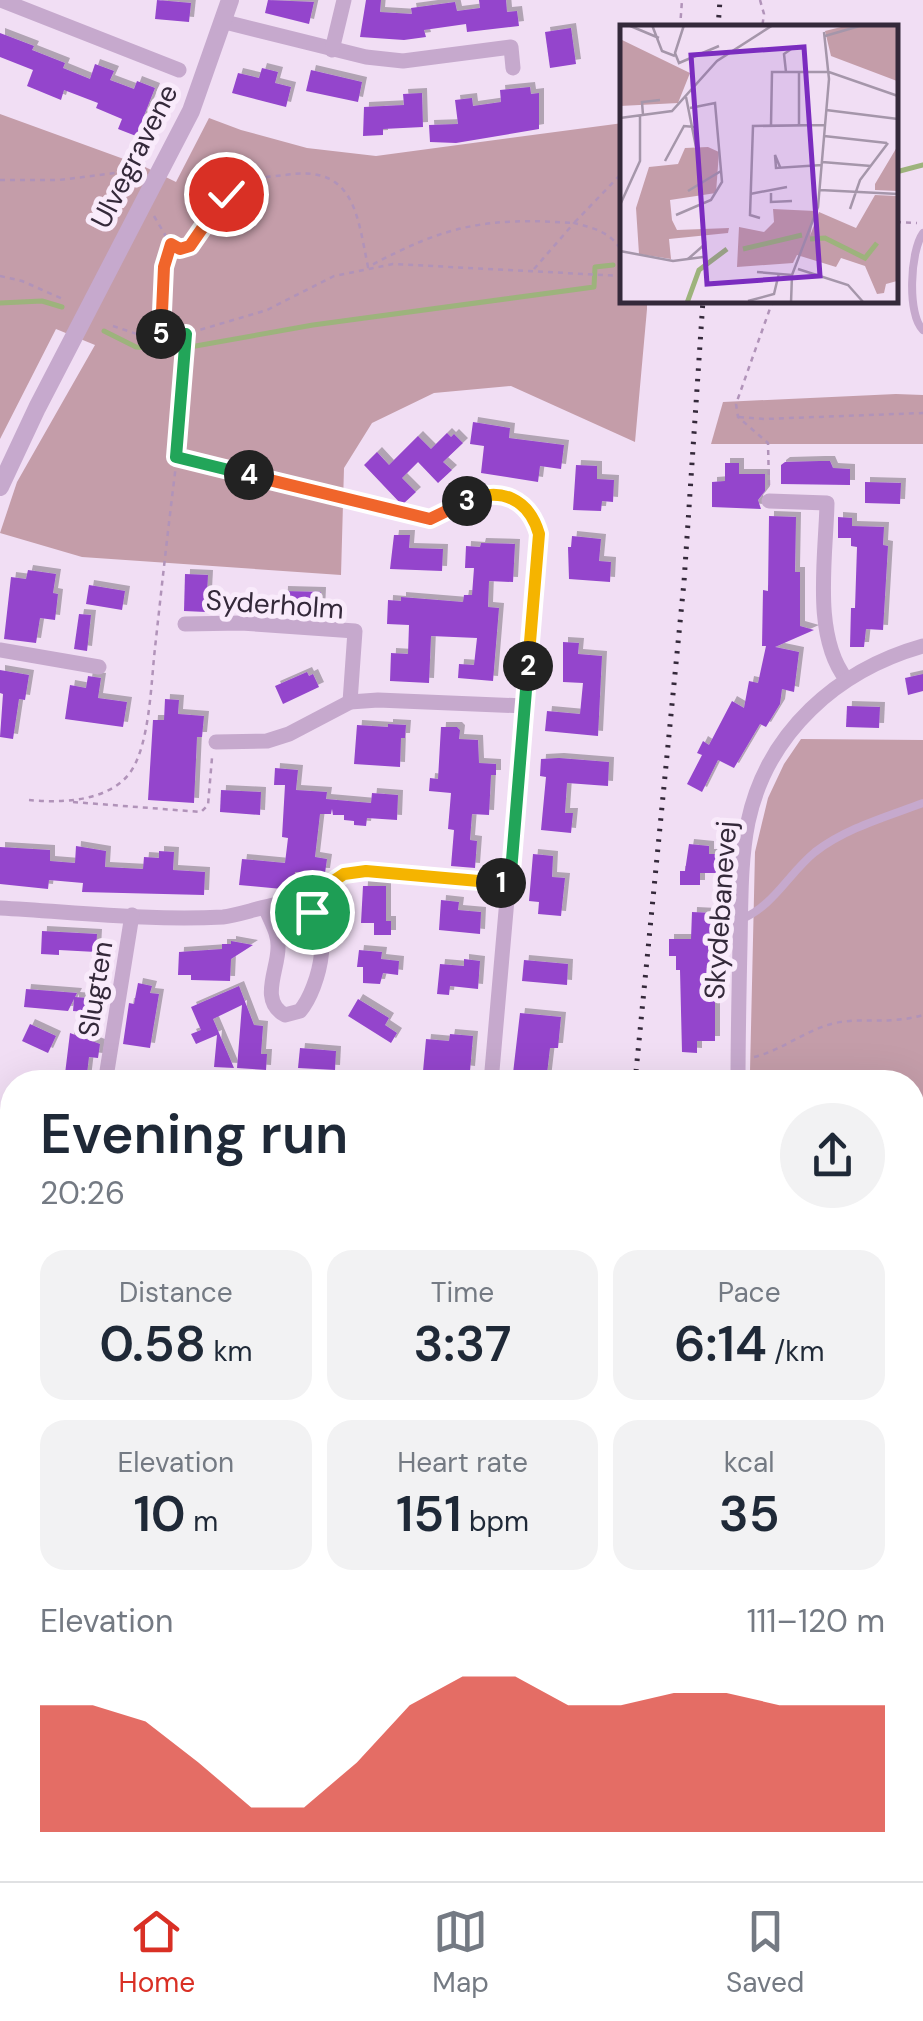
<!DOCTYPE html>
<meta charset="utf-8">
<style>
body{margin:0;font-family:"DM Sans",sans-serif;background:#f2f2f3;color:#1f2937;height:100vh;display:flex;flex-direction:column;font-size:38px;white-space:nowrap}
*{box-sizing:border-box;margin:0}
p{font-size:32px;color:#747a83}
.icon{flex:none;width:55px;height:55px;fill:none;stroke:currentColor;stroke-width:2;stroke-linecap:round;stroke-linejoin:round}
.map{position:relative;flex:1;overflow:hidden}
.panel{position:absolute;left:0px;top:1070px;width:925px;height:812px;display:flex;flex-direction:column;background:#fff;border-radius:40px 40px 0 0;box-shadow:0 10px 40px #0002}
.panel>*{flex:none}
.pin{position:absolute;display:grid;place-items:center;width:85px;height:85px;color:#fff;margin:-42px;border:5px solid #fff;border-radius:50%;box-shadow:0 2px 10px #0007}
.km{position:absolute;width:50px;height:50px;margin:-25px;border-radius:50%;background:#222;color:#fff;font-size:28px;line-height:50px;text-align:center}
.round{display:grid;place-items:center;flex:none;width:105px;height:105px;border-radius:52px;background:#f2f2f3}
.head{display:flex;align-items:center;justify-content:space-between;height:170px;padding:0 40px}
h1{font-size:55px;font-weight:600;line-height:75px}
.metrics{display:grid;grid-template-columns:repeat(3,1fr);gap:15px;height:170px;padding:10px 40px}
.metrics div{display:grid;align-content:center;border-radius:25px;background:#f2f2f3;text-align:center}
.metrics b{font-size:50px;font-weight:600}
.metrics small{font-size:28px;font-weight:400}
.metrics p{font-size:28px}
.chart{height:280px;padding:20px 40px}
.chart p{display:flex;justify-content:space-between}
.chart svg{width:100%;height:180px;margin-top:10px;fill:#d93025;opacity:.7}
.tab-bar{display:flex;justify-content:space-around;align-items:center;height:140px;border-top:2px solid #e0e1e3;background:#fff;font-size:28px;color:#747a83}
.tab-bar a{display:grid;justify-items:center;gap:5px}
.tab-bar .active{color:#d93025}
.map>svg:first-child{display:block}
.green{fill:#c49da9}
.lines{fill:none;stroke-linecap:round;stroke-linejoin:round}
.stream{stroke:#9db37c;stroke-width:5}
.building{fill:#9445cc;filter:url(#shadow)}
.path{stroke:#b193b9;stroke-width:2.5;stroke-dasharray:5 5;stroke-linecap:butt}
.service{stroke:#c6a9cd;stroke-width:8}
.minor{stroke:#c6a9cd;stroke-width:15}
.tertiary{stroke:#c6a9cd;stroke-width:18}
.rail{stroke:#34293a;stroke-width:5;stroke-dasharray:2.5 8;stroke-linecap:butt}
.split-1-casing{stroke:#fff;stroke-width:20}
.split-2-casing{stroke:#fff;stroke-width:20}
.split-3-casing{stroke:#fff;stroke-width:20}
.split-4-casing{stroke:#fff;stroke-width:20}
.split-5-casing{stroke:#fff;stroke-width:20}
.split-6-casing{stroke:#fff;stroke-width:20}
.split-1{stroke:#f5b400;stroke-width:12}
.split-2{stroke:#22a559;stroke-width:12}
.split-3{stroke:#f5b400;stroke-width:12}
.split-4{stroke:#f0652b;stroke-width:12}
.split-5{stroke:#22a559;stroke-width:12}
.split-6{stroke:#f0652b;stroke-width:12}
.labels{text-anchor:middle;stroke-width:10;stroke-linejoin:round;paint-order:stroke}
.street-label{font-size:28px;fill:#34293a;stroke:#f9ebfb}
.inset-river{fill:none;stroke:#9db37c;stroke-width:5}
.inset-road{fill:none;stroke:#a596aa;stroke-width:2.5}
.view{fill:#7b2cbf;fill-opacity:0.15;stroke:#7b2cbf;stroke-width:5}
.inset-edge{fill:none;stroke:#34293a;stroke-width:5}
</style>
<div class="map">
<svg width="923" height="1881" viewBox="0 0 923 1881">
<defs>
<filter id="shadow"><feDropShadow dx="5" dy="-5" stdDeviation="0" flood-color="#0004"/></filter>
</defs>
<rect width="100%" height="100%" fill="#f1def4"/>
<!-- green -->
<g class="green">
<path d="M0,114L143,166L176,182L209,118L241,130L307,148L376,156L623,123V300H647V309L635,442L511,386L434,393L372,423L344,468L341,575L82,557L0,533L17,482L95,345L56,329L0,439Z"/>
<path d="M896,394L923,395V444H711L723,402Z"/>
<path d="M801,739L923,740V1120L913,1119L912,1082H840L750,1072L755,852L768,798L784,764Z"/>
<path d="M912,1754L923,1757V1837L912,1841Z"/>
<path d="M673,1870H839L811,1881H678Z"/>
</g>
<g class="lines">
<!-- stream -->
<g class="stream">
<path d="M896,172L923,165"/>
<path d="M0,303L42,301L62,307"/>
<path d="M104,331L136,347L173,350L313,325L594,287L595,267L613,265"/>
</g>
</g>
<!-- building -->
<g class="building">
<path d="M157,0L191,3L189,22L155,19Z"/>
<path d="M268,0L314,2L309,24L265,13Z"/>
<path d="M366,0H381L380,12L412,14L411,8L455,2L457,11L480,8L479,0H506L507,12L517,11L519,26L467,32L466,24L424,30L426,37L404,40L360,37Z"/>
<path d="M571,28L576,64L550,68L545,32Z"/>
<path d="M0,33L34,46L32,50L65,63L63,68L90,79L95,64L114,71L110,80L134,89L137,81L155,88L136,136L118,129L122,119L96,108L98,103L64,90L61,100L27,86L33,70L0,57Z"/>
<path d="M262,68L278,72L275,83L291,87L286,107L232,93L238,73L259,78Z"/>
<path d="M311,70L362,82L358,102L306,91Z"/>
<path d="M530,87L531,94L539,93V129L456,143L430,142L429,125L458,124L455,100L472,98L473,106L501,102L500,90Z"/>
<path d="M422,93L423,127L383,129V135L363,136L364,107L404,105L403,94Z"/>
<path d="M473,422L510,428L509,438L564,445L561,469L540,466L538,482L481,473L484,446L470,444Z"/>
<path d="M447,433L451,437L454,434L463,443L443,462L452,470L438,483L418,462L402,478L416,492L402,505L364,465L377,452L389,465L418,436L431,449Z"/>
<path d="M820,461H830L833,468L850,469V485L781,484V465L785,462Z"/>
<path d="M725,463H739V474H765V491L758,500L761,509L712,507V482L725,481Z"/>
<path d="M576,465L597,466V479L614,480L613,502L602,501L601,511L573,510Z"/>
<path d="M865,482L901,483L900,504L865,503Z"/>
<path d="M769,516L796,517L795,572H800V626L814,630L775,647L799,652L794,692L782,689L780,704L766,727L760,724L734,768L718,760L702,792L687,784L702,755L697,753L703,741L709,745L732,701L744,708L749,681L758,683L766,646H762L763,590L768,591Z"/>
<path d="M838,517L852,518V526L884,527L883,545L888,546L883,630L866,629L864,647H850L851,608H855L857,547L851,546V538H838Z"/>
<path d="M394,535H410L409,548L443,549L442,571L390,569Z"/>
<path d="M572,536L601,539L599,561L611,562L610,582L569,579L568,547H571Z"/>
<path d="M481,543L515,544L513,582L489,581L488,607L499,608L493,681L458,678L459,664L474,665L477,638L431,636L429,683L390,681L391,653L408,654L409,625L387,624L388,600L401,601V597L463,602L464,595H472L474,568H465L466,546L480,547Z"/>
<path d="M28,570L56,574L53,593L58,594L55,620L40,618L36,643L4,639L11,577L26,579Z"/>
<path d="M185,574L208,575L206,612L184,611Z"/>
<path d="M89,585L125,591L122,610L86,604Z"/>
<path d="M283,591L321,592L320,615L282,613Z"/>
<path d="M79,614L91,615L87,651L74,649Z"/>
<path d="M563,642L579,643L578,654L602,656L598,736L545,731L547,711L580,714L583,683L563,682Z"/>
<path d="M0,670L29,675L25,700L19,699L13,739L0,737L3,694L0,693Z"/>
<path d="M307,672L309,676L313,674L319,687L283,704L275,686Z"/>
<path d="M923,674V691L908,695L905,678Z"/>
<path d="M88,676L101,678L98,698L127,702L123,727L65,719L70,685L86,688Z"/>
<path d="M165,699L179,700L178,714L204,716L202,737H197L194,803L148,800L153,720H164Z"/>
<path d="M847,706L880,707L879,728L846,727Z"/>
<path d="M388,724L406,725L405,738H401L400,767L354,764L357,725L388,727Z"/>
<path d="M441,727H457L460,730L459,739L478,740L479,763L496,764V775H491L489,815L472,814L470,840L477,841L475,868L451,866L454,830L448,829L451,793L429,791L430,778L438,779Z"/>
<path d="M559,758L609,762L608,786L567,783L565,813H573L571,833L541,830L546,777L540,776L541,759Z"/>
<path d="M275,768L298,770L296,790L327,792L326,799L371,803L372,793L398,795L397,820L367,818L366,826L354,825V821L344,820V815H333L332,809L331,814H320L315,857L327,859L325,873L295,872L294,883L283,882L282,889L239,885L242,859L285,863L288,838L282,837L285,785H274Z"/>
<path d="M221,790L261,792L260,815L220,812Z"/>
<path d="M689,844L709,846V854H721L720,873H700V885H680V871H685Z"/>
<path d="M76,846L106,851L105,867L143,869L144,857L159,858V851L174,852L173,870L205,872L204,895L82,892L83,883L49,880L48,889L0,884V847L50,850V861L75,863Z"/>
<path d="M533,854L553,856L552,877L565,878L561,916L538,914L539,902L529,901Z"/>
<path d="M363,886H386V921H391V935H374V923H361Z"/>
<path d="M441,900L459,902L458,910L481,912L480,934L439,930Z"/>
<path d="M692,912L712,913L710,963H715V1041H697V1053L682,1052L680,970H676V956H669V939H691Z"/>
<path d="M42,931L97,934L96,952L59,950V955L41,954Z"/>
<path d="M231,941L253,945L231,959L230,981L191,980V975H178L179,952L222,949V944H231Z"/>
<path d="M359,950L382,952L381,959L399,961L398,975L383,973L380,984L363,983V967H357Z"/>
<path d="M464,959L480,961L478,989L450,986L449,995L437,994L440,964L464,966Z"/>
<path d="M524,960L568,964L567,985L522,981Z"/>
<path d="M138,983L152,986L150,993L159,994L150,1048L123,1044L129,1003L134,1004Z"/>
<path d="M239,986L254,1025L263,1026L261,1054H267L266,1070L237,1068L242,1005L213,1019L234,1068L214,1067L217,1035L196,1044L191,1034L201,1030L191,1007Z"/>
<path d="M26,989L77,993L75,997L100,999L99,1013L73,1011L74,999L68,1011L24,1007Z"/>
<path d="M358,999L389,1018L385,1025L397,1033L391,1043L348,1016Z"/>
<path d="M520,1013L561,1017L558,1048H550L546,1082H512Z"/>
<path d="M30,1024L56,1036L48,1053L22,1041Z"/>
<path d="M70,1033L100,1044L98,1058L89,1057L86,1082H64Z"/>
<path d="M450,1034L473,1036L470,1071L462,1070L461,1082H422L426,1039L449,1041Z"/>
<path d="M300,1048L336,1051L335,1070L298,1068Z"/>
<path d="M0,1163L12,1164V1184L0,1183Z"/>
<path d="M0,1603L12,1604V1620L0,1619Z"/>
<path d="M0,1813L12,1814V1848H0Z"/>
<path d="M923,1865V1881H907L904,1870Z"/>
</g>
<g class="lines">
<!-- path -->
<g class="path">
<path d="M760,0L764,14L762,28"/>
<path d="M680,28L682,0"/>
<path d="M0,180H59L131,171"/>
<path d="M154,216L171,245L185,248C206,234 212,202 233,188C248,178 268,177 285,175C354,164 357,213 368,267C446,225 486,217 574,223L623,172"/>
<path d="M896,222L917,223"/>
<path d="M534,269L574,223C595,228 616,234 623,256"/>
<path d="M0,276L22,281L63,299"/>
<path d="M113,326L140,335L161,338L186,334L267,310L334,276L393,264L623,276"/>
<path d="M186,336L177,457L430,519L438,514"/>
<path d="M161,337L165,267L170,246"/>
<path d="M739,417L764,419L923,413"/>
<path d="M769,485L768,443L738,417L736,404L773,300"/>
<path d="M29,800C60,803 107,802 129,774C150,747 151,682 155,648C162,584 169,520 177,457"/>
<path d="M73,802L201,812L208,805L212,758"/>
<path d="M312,894L344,873L365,871L492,882"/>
<path d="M754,1057C783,1050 805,1030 835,1023C865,1017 889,1025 923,1015"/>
<path d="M912,1760L923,1763"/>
</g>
<!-- service -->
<g class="service">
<path d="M923,233C910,251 907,315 923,330"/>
<path d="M740,920C774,906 788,874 815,852C846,828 886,817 923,803"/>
</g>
<!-- minor -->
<g class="minor">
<path d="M1,0L179,70"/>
<path d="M225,22L366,57L403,61L511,47L513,68"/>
<path d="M332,50L344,0"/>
<path d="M769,501L827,503C826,556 812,635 846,679"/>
<path d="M452,507C491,490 525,484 539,534L491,1082"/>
<path d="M185,624L241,623L355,631L350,702"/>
<path d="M0,650L99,667"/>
<path d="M216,742L267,741L289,734L350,702L378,700L525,706"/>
<path d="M0,908C74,912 149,921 223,917C242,915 282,899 298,904C339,915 319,989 300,1011L285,1015C259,1001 278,970 278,948C279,934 271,922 266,909"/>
<path d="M107,1071L132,915"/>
<path d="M738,1082C738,1036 739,990 740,944C741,903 740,862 748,822C767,732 838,670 923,646"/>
<path d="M0,1237L12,1238"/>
<path d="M912,1451L923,1450"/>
<path d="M0,1673L12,1674"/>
<path d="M912,1845L923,1841"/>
<path d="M0,1867L12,1865"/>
<path d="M656,1870L662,1881"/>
<path d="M84,1881L104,1870"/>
<path d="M825,1881L852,1870"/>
</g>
<!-- tertiary -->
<g class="tertiary">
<path d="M0,487L37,408L191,111L230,0"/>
<path d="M912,1620L923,1609"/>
<path d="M584,1881L607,1870"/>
</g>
<!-- rail -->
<g class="rail">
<path d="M718,28L720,0"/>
<path d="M635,1082L684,582L703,300"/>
<path d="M912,1741L923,1744"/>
<path d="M153,1881L170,1870"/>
<path d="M231,1881L255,1870"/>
</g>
</g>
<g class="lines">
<defs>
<path id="split-1" d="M312,912L299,904L344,874L366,871L501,883"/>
<path id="split-2" d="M501,883L510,884L528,666"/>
<path id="split-3" d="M467,501C501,486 529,499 539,534L528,666"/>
<path id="split-4" d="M249,475L430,519L467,501"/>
<path id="split-5" d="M161,334V338L186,334L176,457L249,475"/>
<path id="split-6" d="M161,334L164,267L171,244L180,249L190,246L226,194"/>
</defs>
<!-- split-1 casing -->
<use href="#split-1" class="split-1-casing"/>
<!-- split-2 casing -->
<use href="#split-2" class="split-2-casing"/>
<!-- split-3 casing -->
<use href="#split-3" class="split-3-casing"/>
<!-- split-4 casing -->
<use href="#split-4" class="split-4-casing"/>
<!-- split-5 casing -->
<use href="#split-5" class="split-5-casing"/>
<!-- split-6 casing -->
<use href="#split-6" class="split-6-casing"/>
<!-- split-1 -->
<use href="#split-1" class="split-1"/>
<!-- split-2 -->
<use href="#split-2" class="split-2"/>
<!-- split-3 -->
<use href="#split-3" class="split-3"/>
<!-- split-4 -->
<use href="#split-4" class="split-4"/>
<!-- split-5 -->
<use href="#split-5" class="split-5"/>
<!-- split-6 -->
<use href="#split-6" class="split-6"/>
</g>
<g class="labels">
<!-- street labels -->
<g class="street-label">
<text transform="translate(134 156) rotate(-63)" y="10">Ulvegravene</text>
<text transform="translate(275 604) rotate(4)" y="10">Syderholm</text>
<text transform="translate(720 910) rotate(-86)" y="10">Skydebanevej</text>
<text transform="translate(95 989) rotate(-81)" y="10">Slugten</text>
</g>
</g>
<!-- overview -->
<g transform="translate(620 25)">
<rect width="278" height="278" fill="#f1def4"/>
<path d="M229,0H277V56L211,31L205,6ZM0,14L70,48L58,78L0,81ZM88,122L99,127L96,168L50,175L52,195L57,205L109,203L108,208L49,214L51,234L19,229L16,183L29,142L58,139L65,123ZM277,122V166L255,165V159ZM255,170L277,171V256L266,259L264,268L257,269L245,241L221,233L216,242L177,230L173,238L117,242L119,202L144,207L154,197L153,184L195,186L190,211L199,187L236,203Z" fill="#c49da9"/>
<path class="inset-river" d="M190,214L205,213L245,233L257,218M123,224L182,210M67,278L79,245L107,224"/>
<path class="inset-road" d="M8,0L39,13M32,0L42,26L55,31M64,0L55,28L59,38L99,21M205,11L243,0M166,47L164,29L174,22M66,72L76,122M206,85L278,94M23,90L22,77L40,75M0,93L52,86L97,36L153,0M151,100L152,47H209L278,71M179,100V47M204,111L267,118M45,136L64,101L75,102M202,137L251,141M160,142L155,130L156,143L202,140M200,165L278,169M68,166L101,146M151,168V177L172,176M130,169L167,162M0,180L20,136V90M230,184L240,155L268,118M56,190L91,175L102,157L95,78L70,83M140,193L130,190L133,101L205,100M0,226L53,236L83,232H85V219L68,234M178,244L228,260L244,278M137,247L172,250M128,276L154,269L159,248M171,278L172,250L198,182L209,54L204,7"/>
<path class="view" d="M184,22L200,251L87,259L71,30Z"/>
<rect width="278" height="278" class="inset-edge"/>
</g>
</svg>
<div class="pin" style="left:312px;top:912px;background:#1e9e55"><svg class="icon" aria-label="arrive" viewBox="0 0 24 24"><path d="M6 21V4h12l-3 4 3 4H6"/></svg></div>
<div class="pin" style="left:226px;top:194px;background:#d93025"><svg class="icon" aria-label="check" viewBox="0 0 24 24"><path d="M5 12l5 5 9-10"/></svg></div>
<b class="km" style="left:501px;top:883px">1</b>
<b class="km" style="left:528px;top:666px">2</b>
<b class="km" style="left:467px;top:501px">3</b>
<b class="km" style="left:249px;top:475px">4</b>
<b class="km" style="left:161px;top:334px">5</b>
<section class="panel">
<div class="head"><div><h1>Evening run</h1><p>20:26</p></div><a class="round"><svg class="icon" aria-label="share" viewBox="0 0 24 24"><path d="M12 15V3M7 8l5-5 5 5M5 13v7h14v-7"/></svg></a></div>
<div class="metrics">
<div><p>Distance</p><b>0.58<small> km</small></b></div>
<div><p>Time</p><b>3:37</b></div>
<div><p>Pace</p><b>6:14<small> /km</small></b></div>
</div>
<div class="metrics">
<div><p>Elevation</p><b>10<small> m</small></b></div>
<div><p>Heart rate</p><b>151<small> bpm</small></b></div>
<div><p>kcal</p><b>35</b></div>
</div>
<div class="chart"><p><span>Elevation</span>111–120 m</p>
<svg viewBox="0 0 160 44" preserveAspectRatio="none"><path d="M0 44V13L10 13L20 17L30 27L40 38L50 38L60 27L70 13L80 6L90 6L100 13L110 13L120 10L130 10L140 13L150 13L160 13V44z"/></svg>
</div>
</section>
</div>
<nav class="tab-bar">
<a class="active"><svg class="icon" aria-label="home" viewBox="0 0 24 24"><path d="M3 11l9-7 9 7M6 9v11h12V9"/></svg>Home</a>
<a><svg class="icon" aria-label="map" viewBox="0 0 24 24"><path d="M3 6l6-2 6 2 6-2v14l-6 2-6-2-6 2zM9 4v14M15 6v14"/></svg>Map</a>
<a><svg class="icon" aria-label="saved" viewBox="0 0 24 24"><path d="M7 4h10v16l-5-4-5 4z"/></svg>Saved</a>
</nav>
